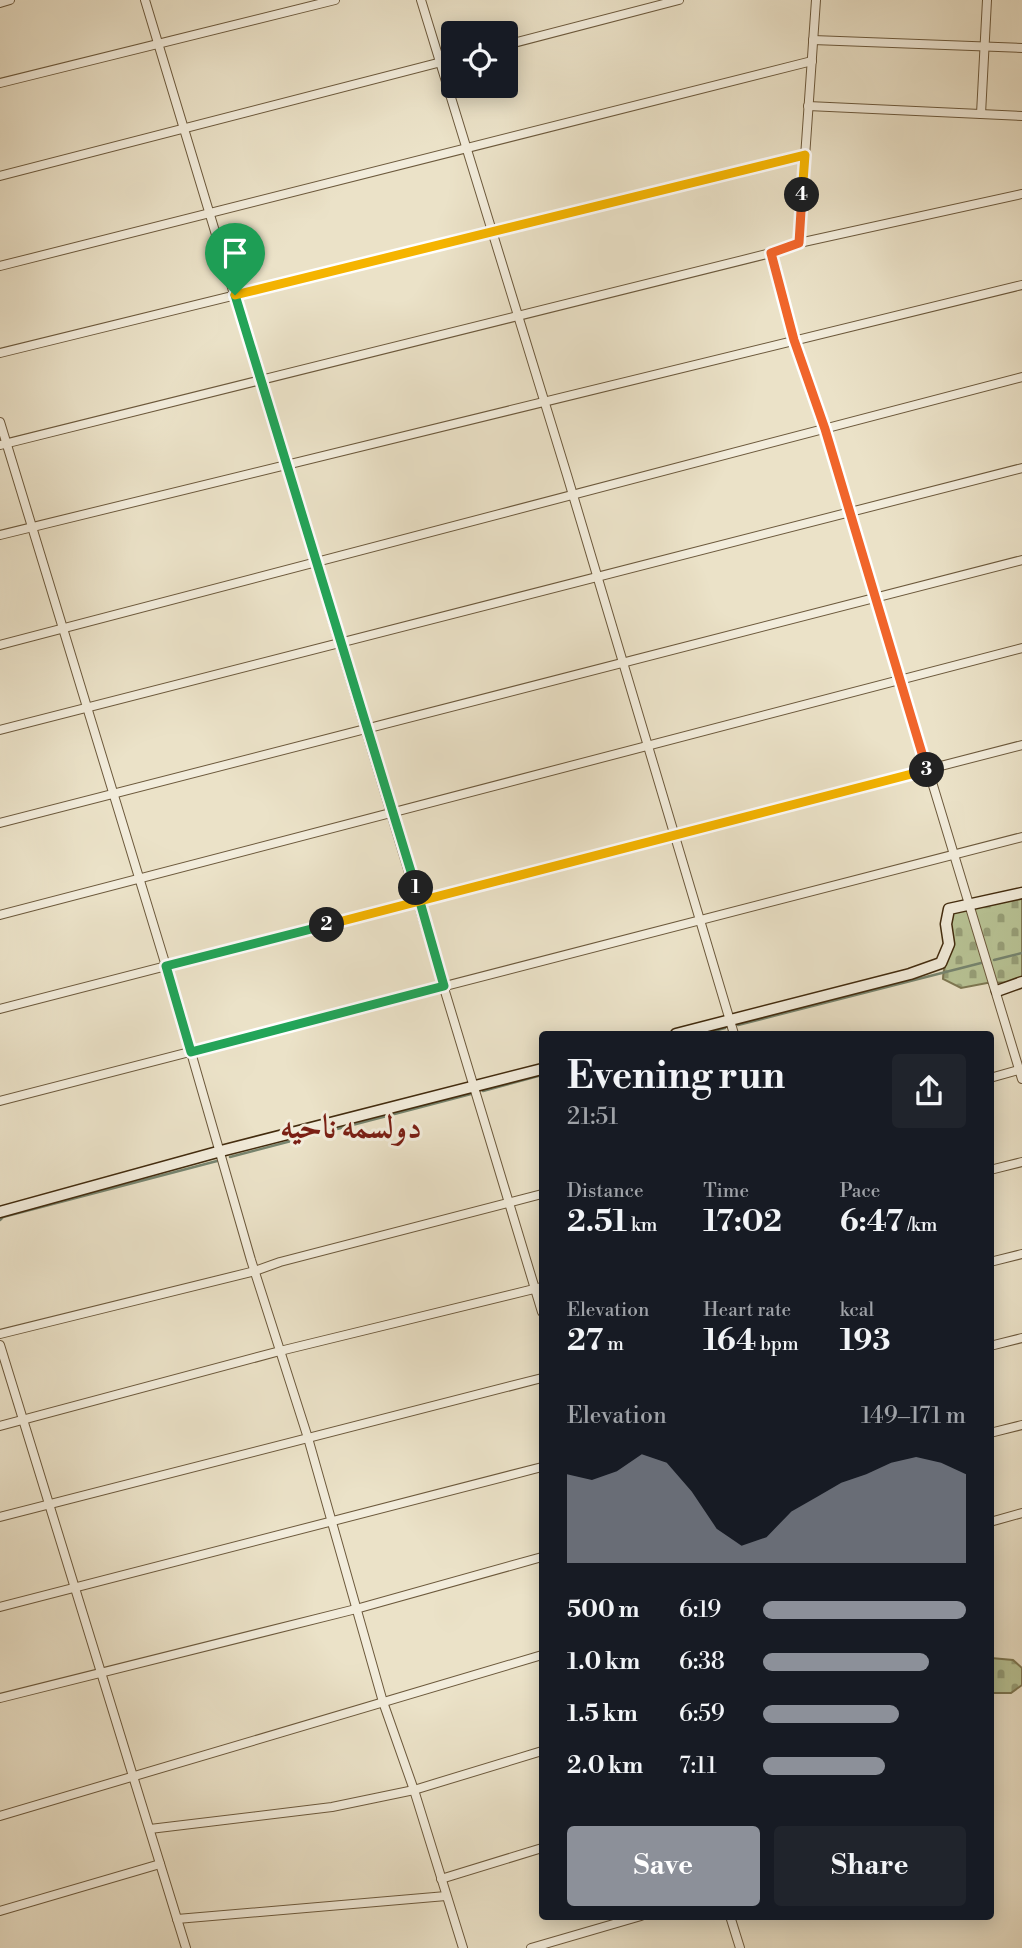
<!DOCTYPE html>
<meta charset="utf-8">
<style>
body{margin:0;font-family:"Libre Bodoni",Amiri,serif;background:#20242c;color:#f1f3f6;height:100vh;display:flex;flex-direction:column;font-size:26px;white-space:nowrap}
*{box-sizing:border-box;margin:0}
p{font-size:23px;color:#9ea1a6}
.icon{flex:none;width:38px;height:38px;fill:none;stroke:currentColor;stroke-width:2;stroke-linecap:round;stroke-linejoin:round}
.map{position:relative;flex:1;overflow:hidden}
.panel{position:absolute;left:539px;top:1031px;width:455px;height:889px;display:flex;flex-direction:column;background:#171b24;border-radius:7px;box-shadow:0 4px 18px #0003}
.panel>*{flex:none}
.controls{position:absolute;left:441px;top:21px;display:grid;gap:14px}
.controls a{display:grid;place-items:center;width:77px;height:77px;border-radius:7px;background:#171b24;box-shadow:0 4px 18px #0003;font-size:35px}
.pin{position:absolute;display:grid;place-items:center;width:60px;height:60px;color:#fff;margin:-72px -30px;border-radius:50% 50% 50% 0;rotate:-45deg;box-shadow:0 0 7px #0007}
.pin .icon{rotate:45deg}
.km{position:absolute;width:35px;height:35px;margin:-18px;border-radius:50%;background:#222;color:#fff;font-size:19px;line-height:35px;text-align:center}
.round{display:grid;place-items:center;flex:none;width:74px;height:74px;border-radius:7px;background:#20242c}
.summary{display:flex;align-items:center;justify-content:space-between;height:119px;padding:0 28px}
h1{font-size:38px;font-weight:700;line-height:52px}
.metrics{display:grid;grid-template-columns:repeat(3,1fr);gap:10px;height:119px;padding:7px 28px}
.metrics div{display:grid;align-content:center}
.metrics b{font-size:30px;font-weight:700}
.metrics small{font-size:19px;font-weight:400}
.metrics p{font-size:19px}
.chart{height:196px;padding:14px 28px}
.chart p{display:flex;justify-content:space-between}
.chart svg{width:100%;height:126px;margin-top:7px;fill:#8c9099;opacity:.7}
.action{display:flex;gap:14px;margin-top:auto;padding:14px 28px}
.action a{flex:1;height:80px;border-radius:7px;background:#8c9099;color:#fff;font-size:28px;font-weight:700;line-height:80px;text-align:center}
.action a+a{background:#20242c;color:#f1f3f6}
ul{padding:0 28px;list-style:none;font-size:23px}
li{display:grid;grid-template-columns:112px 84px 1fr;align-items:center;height:52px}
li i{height:18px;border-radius:9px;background:#8c9099}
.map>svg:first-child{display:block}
.cemetery{fill:url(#cemetery-stones);stroke:#7d7752;stroke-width:2}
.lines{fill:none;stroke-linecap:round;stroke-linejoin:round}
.stream{stroke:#76846f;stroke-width:2.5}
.street-casing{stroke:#6c593c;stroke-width:10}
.secondary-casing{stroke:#422b0e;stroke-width:13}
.street{stroke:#f2ecdb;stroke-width:8}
.secondary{stroke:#f2ecdb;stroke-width:10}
.split-1-casing{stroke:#fff;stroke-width:14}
.split-2-casing{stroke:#fff;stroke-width:14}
.split-3-casing{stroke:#fff;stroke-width:14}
.split-4-casing{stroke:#fff;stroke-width:14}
.split-5-casing{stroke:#fff;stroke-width:14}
.split-1{stroke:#22a559;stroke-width:9}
.split-2{stroke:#22a559;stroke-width:9}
.split-3{stroke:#f5b400;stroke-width:9}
.split-4{stroke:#f0652b;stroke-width:9}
.split-5{stroke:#f5b400;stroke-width:9}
.labels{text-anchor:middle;stroke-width:6;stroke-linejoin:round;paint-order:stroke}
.district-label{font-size:33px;font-weight:bold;fill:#7a1f14;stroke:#f2ecdb}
</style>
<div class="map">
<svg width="1022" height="1948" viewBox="0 0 1022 1948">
<defs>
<pattern id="cemetery-stones" width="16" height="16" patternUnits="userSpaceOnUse" patternTransform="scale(1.75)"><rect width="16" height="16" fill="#b8c395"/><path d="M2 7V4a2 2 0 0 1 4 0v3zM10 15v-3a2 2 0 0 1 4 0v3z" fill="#979f78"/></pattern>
</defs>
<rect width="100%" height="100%" fill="#ebe2c8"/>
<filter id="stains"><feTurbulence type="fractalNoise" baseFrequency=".00286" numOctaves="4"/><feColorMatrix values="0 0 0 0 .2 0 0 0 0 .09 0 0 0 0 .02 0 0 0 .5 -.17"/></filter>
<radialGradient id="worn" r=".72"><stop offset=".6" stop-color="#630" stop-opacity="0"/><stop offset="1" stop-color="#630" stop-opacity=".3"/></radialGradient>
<!-- cemetery -->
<g class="cemetery">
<path d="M1022,898V976L1018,982L987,983L961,988L943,979C943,966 949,957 951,945C954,932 948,927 953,912Z"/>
<path d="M991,1658L1013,1660L1022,1668V1685L1011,1693H991Z"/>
</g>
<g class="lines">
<!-- stream -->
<g class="stream">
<path d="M994,960L1022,953"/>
<path d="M738,1025L981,963"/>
<path d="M702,1034L725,1028"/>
<path d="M483,1091L542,1075"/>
<path d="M230,1157L471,1094"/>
<path d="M0,1220L3,1217L217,1161"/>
</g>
<defs>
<g id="street">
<path d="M145,0L542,1312"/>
<path d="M421,0L567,475L734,1034"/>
<path d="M0,3L10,0"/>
<path d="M813,40L1022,48"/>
<path d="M506,45L679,0"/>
<path d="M0,83L335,0"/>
<path d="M808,106L1022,116"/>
<path d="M981,114L987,0"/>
<path d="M0,176L453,59"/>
<path d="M799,243L816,0"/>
<path d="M771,253L794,340L825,429L1022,1079"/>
<path d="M0,266L812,61"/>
<path d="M0,353L805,155"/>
<path d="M0,422L166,966L251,1260L308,1438L383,1702L414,1790L463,1948"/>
<path d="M0,445L771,253L799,243L1022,194"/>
<path d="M0,535L1022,285"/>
<path d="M0,645L1022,377"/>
<path d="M0,730L1022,468"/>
<path d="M0,823L1022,560"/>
<path d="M0,915L1022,648"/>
<path d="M0,1009L1022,745"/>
<path d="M990,1078L1022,1069"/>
<path d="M0,1101L1022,837"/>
<path d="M990,1170L1022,1162"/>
<path d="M990,1262L1022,1254"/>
<path d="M0,1334L255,1271L280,1262L542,1194"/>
<path d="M0,1345L186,1948"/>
<path d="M990,1346L1022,1338"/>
<path d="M0,1426L280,1351L542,1287"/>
<path d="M990,1433L1022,1425"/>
<path d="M0,1517L542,1378"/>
<path d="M990,1522L1022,1513"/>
<path d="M0,1607L542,1467"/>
<path d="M0,1698L356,1609L542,1557"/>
<path d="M0,1816L542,1655"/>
<path d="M150,1829L332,1807L414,1790L542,1751"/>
<path d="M441,1879L542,1848"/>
<path d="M0,1911L160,1864"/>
<path d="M730,1916L740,1948"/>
<path d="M177,1919L446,1896"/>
<path d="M531,1948L641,1916"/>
</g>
<g id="secondary">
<path d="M997,991L1022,982"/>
<path d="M676,1034L910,974L941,963L949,944L946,924L949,909L1022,893"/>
<path d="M0,1212L221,1151L542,1069"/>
</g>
</defs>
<!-- street casing -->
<use href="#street" class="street-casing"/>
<!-- secondary casing -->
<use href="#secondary" class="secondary-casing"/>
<!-- street -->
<use href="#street" class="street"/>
<!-- secondary -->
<use href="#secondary" class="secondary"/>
</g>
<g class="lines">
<defs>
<path id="split-1" d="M235,295L416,888"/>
<path id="split-2" d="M327,925L166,966L191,1052L444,986L416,888"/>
<path id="split-3" d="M327,925L927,770"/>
<path id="split-4" d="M802,195L799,243L771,253L794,340L825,429L927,770"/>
<path id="split-5" d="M235,295L805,155L802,195"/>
</defs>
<!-- split-1 casing -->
<use href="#split-1" class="split-1-casing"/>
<!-- split-2 casing -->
<use href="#split-2" class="split-2-casing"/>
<!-- split-3 casing -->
<use href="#split-3" class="split-3-casing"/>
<!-- split-4 casing -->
<use href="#split-4" class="split-4-casing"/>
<!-- split-5 casing -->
<use href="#split-5" class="split-5-casing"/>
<!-- split-1 -->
<use href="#split-1" class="split-1"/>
<!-- split-2 -->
<use href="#split-2" class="split-2"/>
<!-- split-3 -->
<use href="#split-3" class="split-3"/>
<!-- split-4 -->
<use href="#split-4" class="split-4"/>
<!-- split-5 -->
<use href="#split-5" class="split-5"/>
</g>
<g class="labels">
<!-- district labels -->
<g class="district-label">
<text x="351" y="1138">دولسمه ناحیه</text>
</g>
</g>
<rect width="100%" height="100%" filter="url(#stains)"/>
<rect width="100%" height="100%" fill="url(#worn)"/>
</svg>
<div class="controls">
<a><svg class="icon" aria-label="locate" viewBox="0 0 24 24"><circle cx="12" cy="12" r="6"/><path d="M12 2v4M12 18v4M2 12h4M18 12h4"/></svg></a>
</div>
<div class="pin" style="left:235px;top:295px;background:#1e9e55"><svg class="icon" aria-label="arrive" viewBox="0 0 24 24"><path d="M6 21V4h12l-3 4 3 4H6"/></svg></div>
<b class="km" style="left:416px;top:888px">1</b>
<b class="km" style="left:327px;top:925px">2</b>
<b class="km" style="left:927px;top:770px">3</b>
<b class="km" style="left:802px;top:195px">4</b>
<section class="panel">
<div class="summary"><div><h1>Evening run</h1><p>21:51</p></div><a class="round"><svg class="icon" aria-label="share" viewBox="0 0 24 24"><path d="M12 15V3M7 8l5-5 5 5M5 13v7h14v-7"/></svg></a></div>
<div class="metrics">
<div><p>Distance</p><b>2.51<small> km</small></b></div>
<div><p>Time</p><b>17:02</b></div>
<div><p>Pace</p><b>6:47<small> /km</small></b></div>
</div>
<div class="metrics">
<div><p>Elevation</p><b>27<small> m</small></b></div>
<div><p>Heart rate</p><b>164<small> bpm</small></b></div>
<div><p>kcal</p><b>193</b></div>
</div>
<div class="chart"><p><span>Elevation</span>149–171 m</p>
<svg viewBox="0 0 160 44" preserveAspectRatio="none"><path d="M0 44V13L10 15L20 12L30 6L40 9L50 19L60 32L70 38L80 35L90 26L100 21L110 16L120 13L130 9L140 7L150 9L160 13V44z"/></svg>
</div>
<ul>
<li><b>500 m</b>6:19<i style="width:100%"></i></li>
<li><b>1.0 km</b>6:38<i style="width:82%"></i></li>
<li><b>1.5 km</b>6:59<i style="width:67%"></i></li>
<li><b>2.0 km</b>7:11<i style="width:60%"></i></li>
</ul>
<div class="action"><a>Save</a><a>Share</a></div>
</section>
</div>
